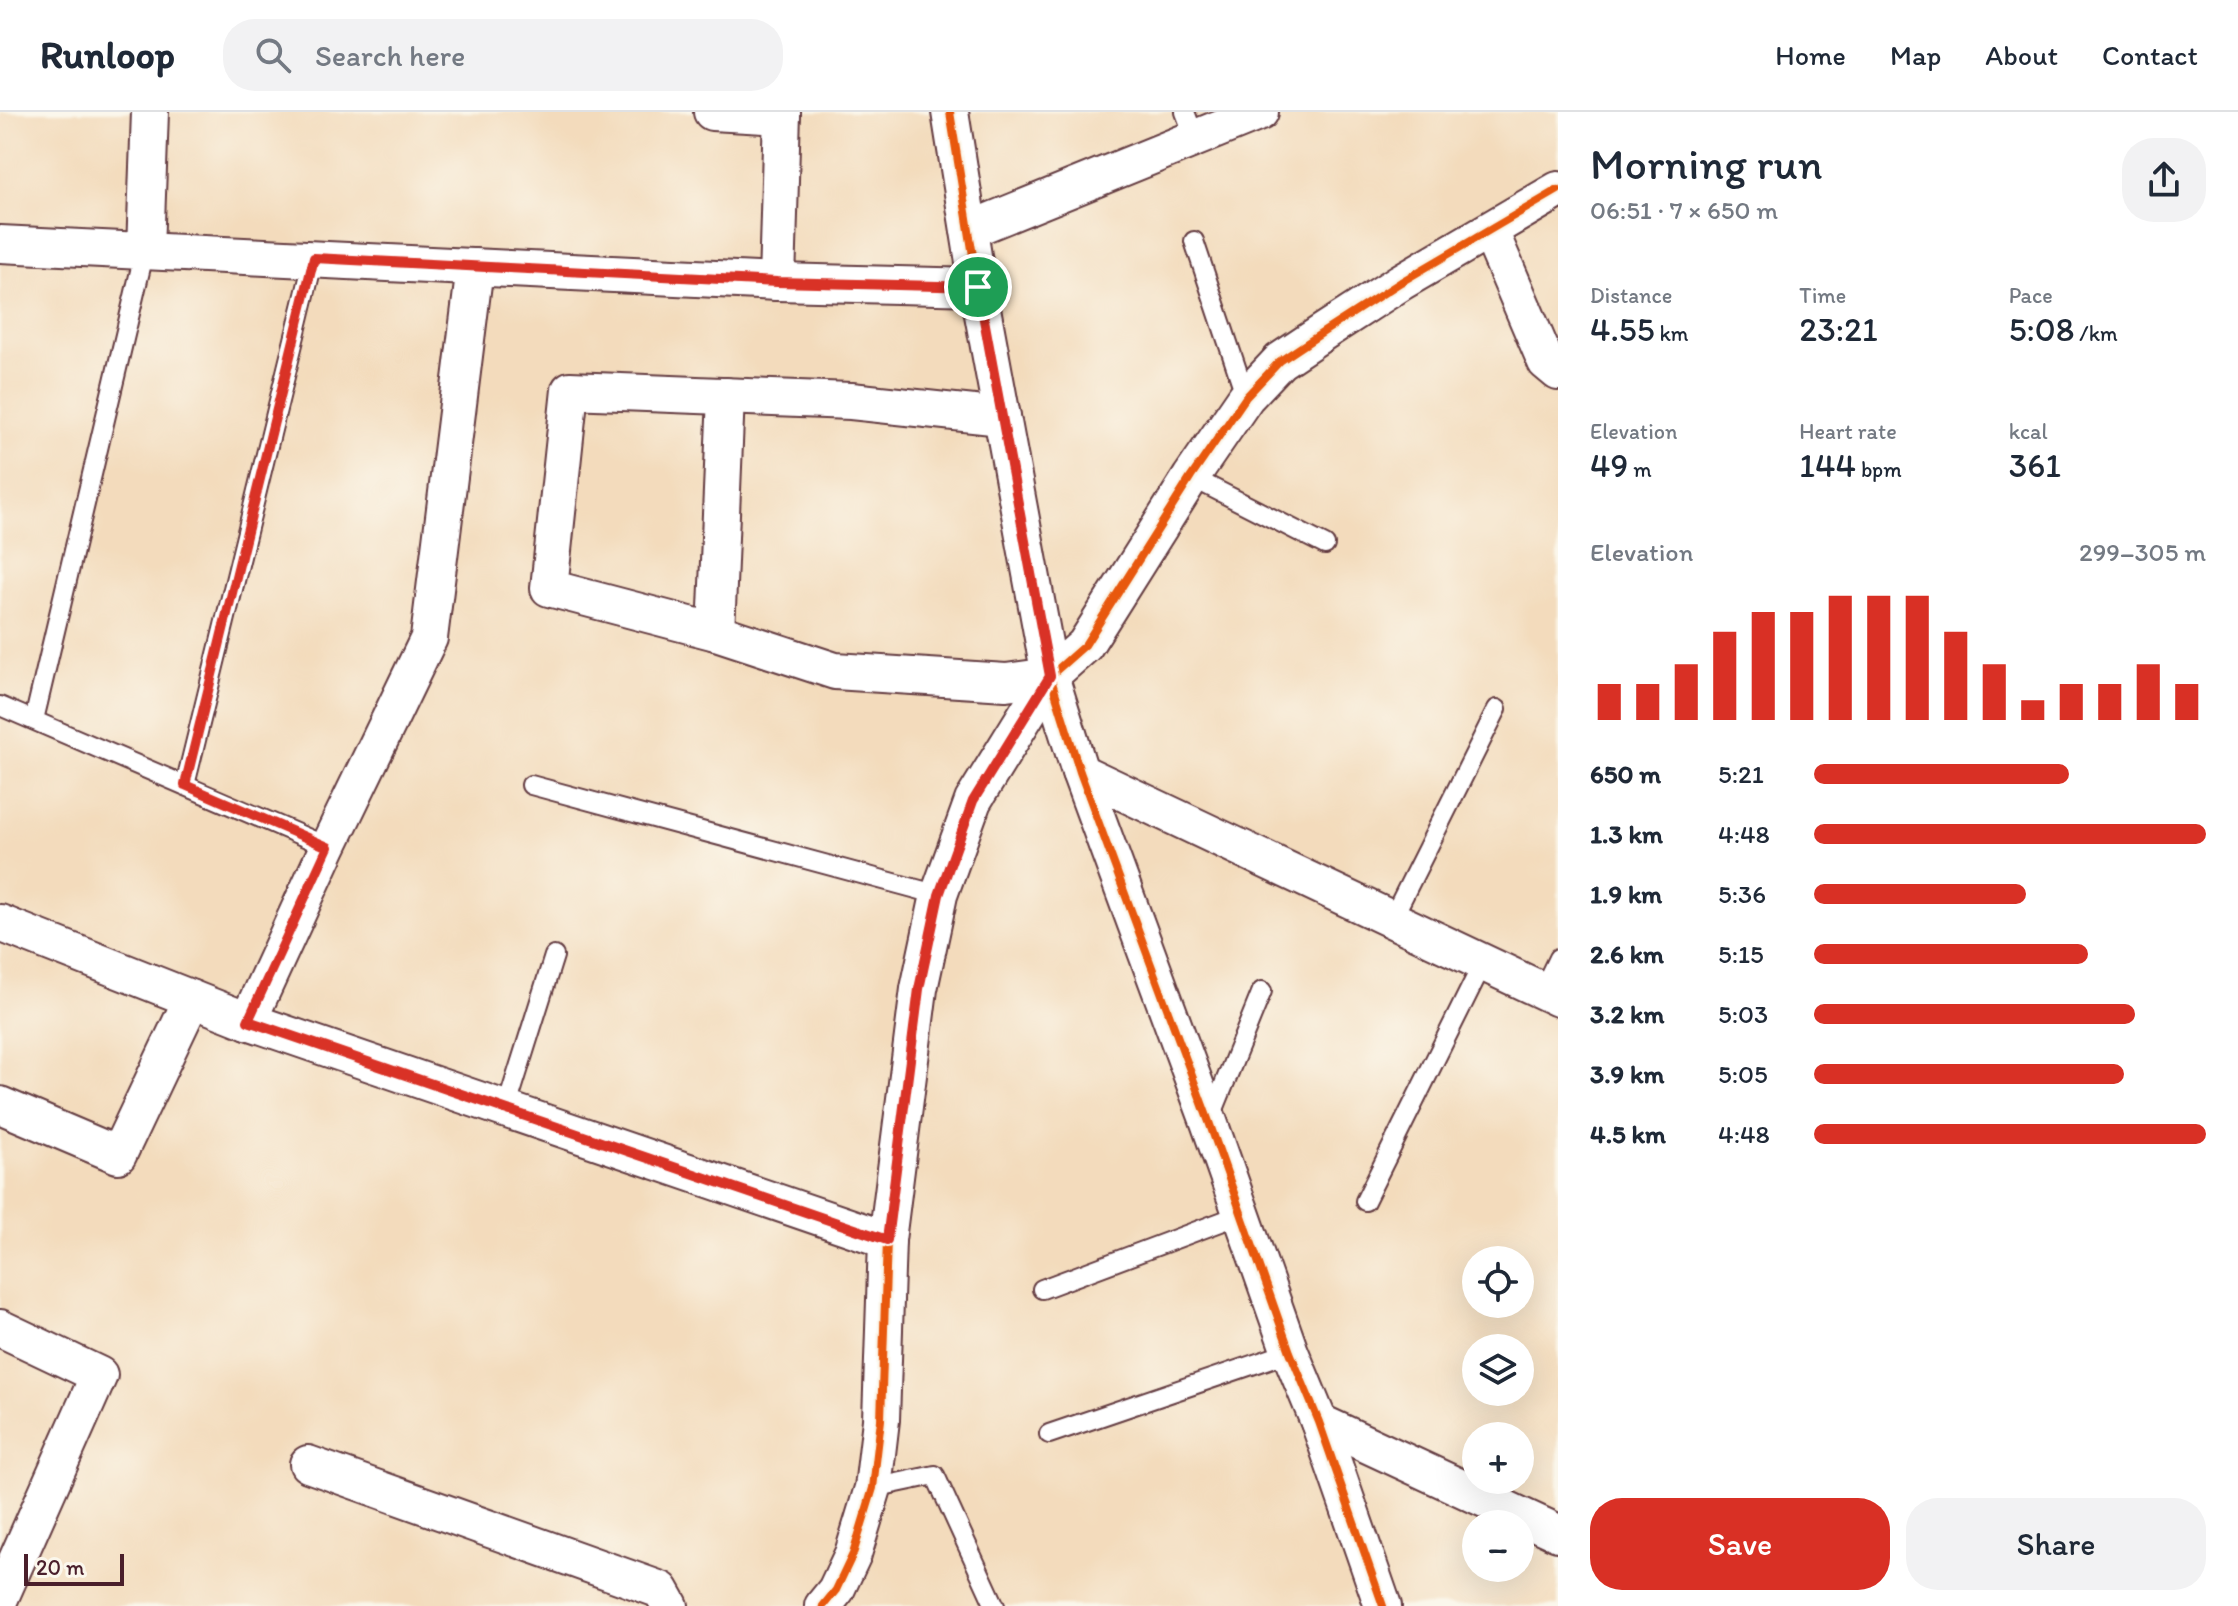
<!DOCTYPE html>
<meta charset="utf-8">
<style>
body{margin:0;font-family:Itim,sans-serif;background:#f2f2f3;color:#1f2937;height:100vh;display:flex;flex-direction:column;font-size:30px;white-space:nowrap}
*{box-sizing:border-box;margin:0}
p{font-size:26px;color:#747a83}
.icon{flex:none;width:44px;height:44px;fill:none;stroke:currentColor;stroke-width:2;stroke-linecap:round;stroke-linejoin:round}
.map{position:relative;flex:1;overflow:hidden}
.panel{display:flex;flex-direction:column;background:#fff;width:680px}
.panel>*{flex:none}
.buttons{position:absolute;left:1462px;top:1134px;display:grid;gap:16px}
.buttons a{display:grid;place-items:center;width:72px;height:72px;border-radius:50%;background:#fff;box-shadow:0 8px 32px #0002;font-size:40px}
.scale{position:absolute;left:24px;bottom:20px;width:100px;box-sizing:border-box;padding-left:8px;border:4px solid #4a1f2b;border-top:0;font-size:22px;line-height:28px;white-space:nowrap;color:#4a1f2b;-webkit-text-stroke:6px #fbf7ec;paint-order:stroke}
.pin{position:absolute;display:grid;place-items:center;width:68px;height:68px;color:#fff;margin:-34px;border:4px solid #fff;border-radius:50%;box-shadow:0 2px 8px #0007}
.round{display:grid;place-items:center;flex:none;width:84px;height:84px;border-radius:32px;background:#f2f2f3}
.head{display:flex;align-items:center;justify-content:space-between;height:136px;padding:0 32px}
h1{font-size:44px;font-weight:600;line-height:60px}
.stats{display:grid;grid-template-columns:repeat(3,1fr);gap:12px;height:136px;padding:8px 32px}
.stats div{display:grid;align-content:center}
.stats b{font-size:34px;font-weight:600}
.stats small{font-size:22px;font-weight:400}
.stats p{font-size:22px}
.chart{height:224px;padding:16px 32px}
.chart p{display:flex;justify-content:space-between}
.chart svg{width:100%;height:144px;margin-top:8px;stroke:#d93025;stroke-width:6}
.cta{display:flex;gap:16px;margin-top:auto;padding:16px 32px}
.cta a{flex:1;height:92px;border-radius:32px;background:#d93025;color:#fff;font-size:32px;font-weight:600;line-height:92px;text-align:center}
.cta a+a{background:#f2f2f3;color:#1f2937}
ul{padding:0 32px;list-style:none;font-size:26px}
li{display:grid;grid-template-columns:128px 96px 1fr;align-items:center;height:60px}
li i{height:20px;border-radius:10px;background:#d93025}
header{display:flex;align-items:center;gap:48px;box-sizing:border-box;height:112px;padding:0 40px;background:#fff;border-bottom:2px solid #e0e1e3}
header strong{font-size:38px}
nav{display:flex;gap:44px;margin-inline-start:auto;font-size:28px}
.search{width:560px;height:72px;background:#f2f2f3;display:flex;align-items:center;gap:20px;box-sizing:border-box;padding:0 28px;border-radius:32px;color:#747a83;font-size:30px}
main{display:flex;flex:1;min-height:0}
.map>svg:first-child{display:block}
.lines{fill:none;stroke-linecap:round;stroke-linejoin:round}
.lane-casing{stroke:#633b41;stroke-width:22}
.street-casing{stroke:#633b41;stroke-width:40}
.lane{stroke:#fff;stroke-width:18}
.street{stroke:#fff;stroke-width:36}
.cycleway-casing{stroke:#fbf7ec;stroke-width:13}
.cycleway{stroke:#e8590c;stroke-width:8}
.route-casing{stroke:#fff;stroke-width:16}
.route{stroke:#d93025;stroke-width:10}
</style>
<header>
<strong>Runloop</strong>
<div class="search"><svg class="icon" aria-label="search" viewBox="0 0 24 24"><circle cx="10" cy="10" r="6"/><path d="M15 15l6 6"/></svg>Search here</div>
<nav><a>Home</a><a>Map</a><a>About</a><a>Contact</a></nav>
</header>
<main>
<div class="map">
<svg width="1558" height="1494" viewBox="0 0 1558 1494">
<rect width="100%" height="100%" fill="#fbf7ec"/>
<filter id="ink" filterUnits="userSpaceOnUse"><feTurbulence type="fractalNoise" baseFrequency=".0125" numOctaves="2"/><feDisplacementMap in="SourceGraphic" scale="16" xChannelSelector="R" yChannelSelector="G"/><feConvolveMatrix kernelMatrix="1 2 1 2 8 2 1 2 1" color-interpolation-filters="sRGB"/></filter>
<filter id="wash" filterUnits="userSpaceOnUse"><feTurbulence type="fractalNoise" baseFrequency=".006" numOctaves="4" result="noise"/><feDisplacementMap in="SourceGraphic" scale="32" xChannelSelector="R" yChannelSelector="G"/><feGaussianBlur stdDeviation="1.8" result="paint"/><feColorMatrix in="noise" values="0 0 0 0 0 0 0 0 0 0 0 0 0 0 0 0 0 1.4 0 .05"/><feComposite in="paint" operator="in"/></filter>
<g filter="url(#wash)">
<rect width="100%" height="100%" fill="#f3dbbc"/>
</g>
<g filter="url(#ink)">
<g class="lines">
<defs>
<g id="lane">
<path d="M1185,0L1195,26"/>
<path d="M1194,129L1246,285"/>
<path d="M1191,365L1325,433"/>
<path d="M0,594L328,735"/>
<path d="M34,608L145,138"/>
<path d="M185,673L314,146"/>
<path d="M531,673L939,783"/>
<path d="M1392,807L1497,597"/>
<path d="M1542,879L1558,846"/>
<path d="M506,997L554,844"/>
<path d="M1210,1007L1262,879"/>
<path d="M1365,1089L1483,851"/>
<path d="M1042,1177L1242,1102"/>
<path d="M1049,1322L1290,1240"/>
<path d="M873,1376L935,1363L995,1494"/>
</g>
<g id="street">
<path d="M712,0L782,4"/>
<path d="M950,0L978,175L1050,564L1080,660L1209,1010L1290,1240L1319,1310L1383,1494"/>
<path d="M969,118L1260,0"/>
<path d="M1490,119L1546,250L1558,260"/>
<path d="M0,132L777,170L978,175"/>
<path d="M145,138L150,0"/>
<path d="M777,170L782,0"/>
<path d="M1002,305L851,289L570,278L549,476L716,520L835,559L1006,570L1050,564"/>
<path d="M716,520L726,284"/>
<path d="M1080,660L1558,886"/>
<path d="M0,811L248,909L887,1128"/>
<path d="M248,909L328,735L429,526L475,155"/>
<path d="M0,993L118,1043L192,887"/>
<path d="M0,1216L99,1263L0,1486"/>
<path d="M1319,1310L1558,1421"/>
<path d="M308,1352L661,1478L670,1494"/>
<path d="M823,1494L836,1478L853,1442L873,1376L881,1308L887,1128L919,877L939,783L973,689L1050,564L1085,533L1191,365L1246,285L1280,249L1325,219L1401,170L1558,78"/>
</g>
</defs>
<!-- lane casing -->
<use href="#lane" class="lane-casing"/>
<!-- street casing -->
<use href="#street" class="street-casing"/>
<!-- lane -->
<use href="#lane" class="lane"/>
<!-- street -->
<use href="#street" class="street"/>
<defs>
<g id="cycleway">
<path d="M950,0L978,175L1050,564L1080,660L1209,1010L1290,1240L1319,1310L1383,1494"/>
<path d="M823,1494L836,1478L853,1442L873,1376L881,1308L887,1128L919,877L939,783L973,689L1050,564L1085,533L1191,365L1246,285L1280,249L1325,219L1401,170L1558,78"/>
</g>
</defs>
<!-- cycleway casing -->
<use href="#cycleway" class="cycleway-casing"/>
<!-- cycleway -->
<use href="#cycleway" class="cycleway"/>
</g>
</g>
<g class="lines" filter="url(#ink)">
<defs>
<path id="route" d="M314,146L777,170L978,175L1050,564L973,689L939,783L919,877L887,1128L248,909L328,735L185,673Z"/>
</defs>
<!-- route casing -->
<use href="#route" class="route-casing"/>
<!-- route -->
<use href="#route" class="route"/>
</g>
</svg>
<div class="buttons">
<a><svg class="icon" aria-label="locate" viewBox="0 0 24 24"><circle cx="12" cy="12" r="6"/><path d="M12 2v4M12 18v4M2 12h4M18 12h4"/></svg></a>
<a><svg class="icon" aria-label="layers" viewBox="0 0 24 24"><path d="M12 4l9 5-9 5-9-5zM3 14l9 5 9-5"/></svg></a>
<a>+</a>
<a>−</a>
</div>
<div class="scale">20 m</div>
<div class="pin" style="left:978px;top:175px;background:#1e9e55"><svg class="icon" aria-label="arrive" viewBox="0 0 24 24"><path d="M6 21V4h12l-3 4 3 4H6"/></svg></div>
</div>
<section class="panel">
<div class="head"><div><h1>Morning run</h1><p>06:51 · 7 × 650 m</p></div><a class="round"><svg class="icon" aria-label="share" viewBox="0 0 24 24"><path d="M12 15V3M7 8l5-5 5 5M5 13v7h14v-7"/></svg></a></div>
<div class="stats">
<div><p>Distance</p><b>4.55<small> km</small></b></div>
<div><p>Time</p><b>23:21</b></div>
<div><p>Pace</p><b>5:08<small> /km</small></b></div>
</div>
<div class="stats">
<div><p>Elevation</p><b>49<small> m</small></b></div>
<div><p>Heart rate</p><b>144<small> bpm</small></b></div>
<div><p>kcal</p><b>361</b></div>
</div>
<div class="chart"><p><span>Elevation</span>299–305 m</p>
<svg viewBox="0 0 160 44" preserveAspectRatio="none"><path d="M5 44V33M15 44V33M25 44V27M35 44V17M45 44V11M55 44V11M65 44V6M75 44V6M85 44V6M95 44V17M105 44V27M115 44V38M125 44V33M135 44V33M145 44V27M155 44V33"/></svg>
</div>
<ul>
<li><b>650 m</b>5:21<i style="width:65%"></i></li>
<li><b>1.3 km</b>4:48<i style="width:100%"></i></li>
<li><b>1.9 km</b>5:36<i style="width:54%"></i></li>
<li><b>2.6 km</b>5:15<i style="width:70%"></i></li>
<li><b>3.2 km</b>5:03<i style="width:82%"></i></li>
<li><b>3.9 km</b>5:05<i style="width:79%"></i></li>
<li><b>4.5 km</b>4:48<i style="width:100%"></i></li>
</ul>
<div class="cta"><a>Save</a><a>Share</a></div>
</section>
</main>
